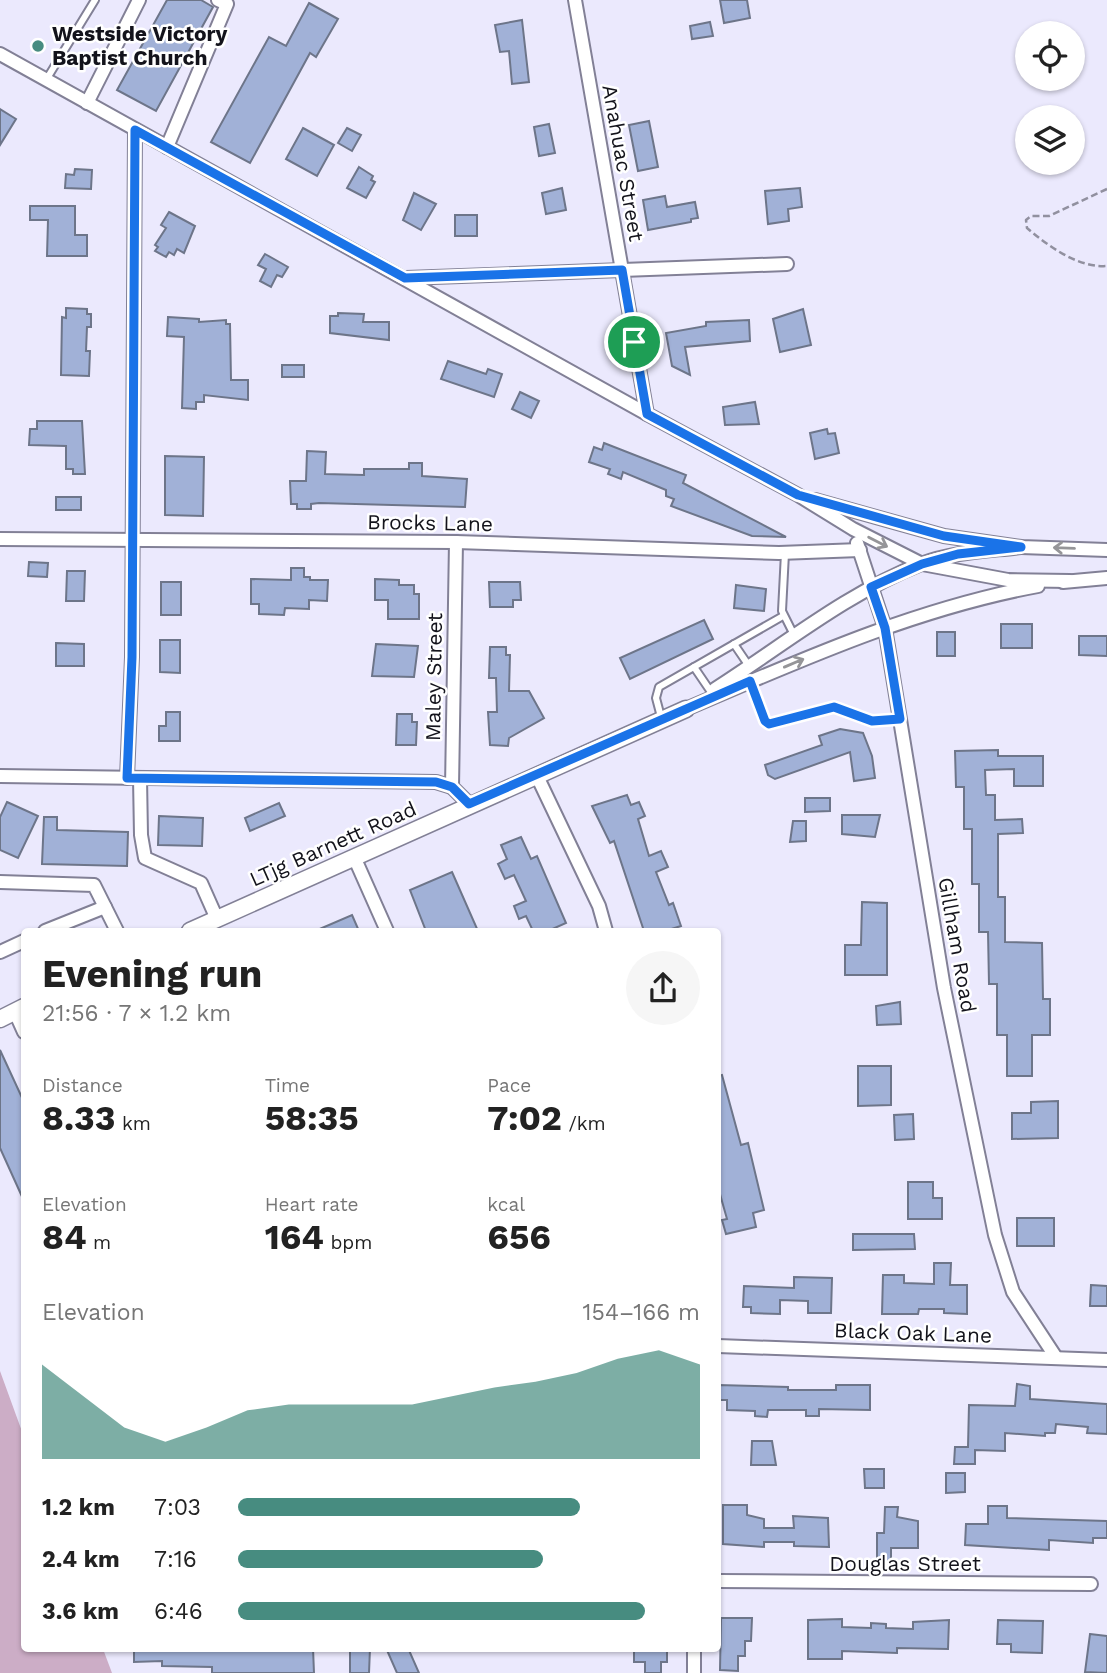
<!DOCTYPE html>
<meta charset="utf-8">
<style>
body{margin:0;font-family:"Work Sans",sans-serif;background:#f6f6f6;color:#222;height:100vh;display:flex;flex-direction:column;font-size:26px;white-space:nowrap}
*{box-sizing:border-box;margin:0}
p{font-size:23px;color:#767676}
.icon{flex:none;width:38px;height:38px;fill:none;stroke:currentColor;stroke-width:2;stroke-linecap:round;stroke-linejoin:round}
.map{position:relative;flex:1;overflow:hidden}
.side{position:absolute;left:21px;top:928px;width:700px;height:724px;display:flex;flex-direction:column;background:#fff;border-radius:7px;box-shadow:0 2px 5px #0004}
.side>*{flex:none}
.controls{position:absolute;left:1015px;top:21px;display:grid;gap:14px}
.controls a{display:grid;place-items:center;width:70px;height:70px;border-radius:50%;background:#fff;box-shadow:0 2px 5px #0004;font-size:35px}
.pin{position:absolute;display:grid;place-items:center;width:60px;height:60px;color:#fff;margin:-30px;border:4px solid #fff;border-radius:50%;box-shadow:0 2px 7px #0007}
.round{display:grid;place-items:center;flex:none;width:74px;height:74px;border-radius:37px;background:#f6f6f6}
.summary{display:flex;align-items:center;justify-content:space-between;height:119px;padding:0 21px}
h1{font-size:38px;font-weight:700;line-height:52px}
.metrics{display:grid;grid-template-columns:repeat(3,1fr);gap:10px;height:119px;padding:7px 21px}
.metrics div{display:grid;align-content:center}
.metrics b{font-size:35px;font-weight:700}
.metrics small{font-size:19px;font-weight:400}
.metrics p{font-size:19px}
.chart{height:196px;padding:14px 21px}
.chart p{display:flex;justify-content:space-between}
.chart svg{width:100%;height:126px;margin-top:7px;fill:#478c80;opacity:.7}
ul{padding:0 21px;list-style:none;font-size:23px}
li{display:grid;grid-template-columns:112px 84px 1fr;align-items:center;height:52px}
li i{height:18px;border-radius:9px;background:#478c80}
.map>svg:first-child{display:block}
.green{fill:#ccadc6}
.building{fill:#a1b1d7;stroke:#6d7589;stroke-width:2}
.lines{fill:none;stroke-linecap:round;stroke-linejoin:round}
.service-casing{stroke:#828096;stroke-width:10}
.minor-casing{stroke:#828096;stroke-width:16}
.tertiary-casing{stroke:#828096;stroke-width:19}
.path{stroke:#91909f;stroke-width:2.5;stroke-dasharray:7 3.5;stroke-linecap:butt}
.service{stroke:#fff;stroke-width:6}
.minor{stroke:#fff;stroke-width:12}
.tertiary{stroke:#fff;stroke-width:16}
.oneway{stroke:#959598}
.route-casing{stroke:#fff;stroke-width:14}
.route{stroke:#1a73e8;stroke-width:9}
.poi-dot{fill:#478c80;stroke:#fff;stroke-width:2.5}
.labels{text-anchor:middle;stroke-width:5;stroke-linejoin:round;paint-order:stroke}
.poi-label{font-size:21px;font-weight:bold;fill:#13131b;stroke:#fff;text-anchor:start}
.street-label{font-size:21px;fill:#13131b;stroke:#fff}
</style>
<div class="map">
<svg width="1107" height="1673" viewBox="0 0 1107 1673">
<rect width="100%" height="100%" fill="#ebe9fd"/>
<!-- green -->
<path class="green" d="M0,1371L24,1437V1648L103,1649L112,1673H0Z"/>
<!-- building -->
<g class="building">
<path d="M167,0H201L213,7L156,111L117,90Z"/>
<path d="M720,0H747L750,18L724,23Z"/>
<path d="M309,3L338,19L316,57L310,53L250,163L211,142L269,37L286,46Z"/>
<path d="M522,20L529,82L512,84L509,51L500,52L495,25Z"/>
<path d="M710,22L713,36L692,39L690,26Z"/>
<path d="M0,109L16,119L0,145Z"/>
<path d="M649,121L658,167L638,171L629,125Z"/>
<path d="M549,124L555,153L539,156L534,127Z"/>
<path d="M303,128L334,145L317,176L286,159Z"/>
<path d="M347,128L361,135L352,151L338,143Z"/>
<path d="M359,167L373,176L371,180L375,182L366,198L347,188Z"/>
<path d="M75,169L92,170L91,189L65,188L66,174L74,175Z"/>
<path d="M562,188L566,210L546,214L542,193Z"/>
<path d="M800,188L802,207L788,209L789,221L768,224L765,191Z"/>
<path d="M414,193L436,204L421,230L403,220Z"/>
<path d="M665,196L667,207L695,202L698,218L691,219V222L648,230L643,200Z"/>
<path d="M30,206H75V235H87V256H47L48,220H30Z"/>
<path d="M169,212L195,226L184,253L177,249L174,255L169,252L166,257L155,251L158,247L155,245L166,228L161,225Z"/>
<rect x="455" y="215" width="22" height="21"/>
<path d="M265,254L288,267L282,277L277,275L271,287L260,281L266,269L258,265Z"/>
<path d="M66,308L87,309V314H91V327H87L86,351H90L89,376L61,375L62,317L66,318Z"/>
<path d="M803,309L811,345L780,352L773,319Z"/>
<path d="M338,313L364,314L363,322H389V340L330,333V316H338Z"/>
<path d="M168,317L199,319V322L226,320V324H230L231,380H248V400L204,395V402H196V409L182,408L184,337L167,336Z"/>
<path d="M749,320L750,341L685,347L690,375L672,366L666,333L706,326V322Z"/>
<path d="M448,361L486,374L488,369L502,374L494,397L441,379Z"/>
<rect x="282" y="365" width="22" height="12"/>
<path d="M520,392L539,401L531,418L512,409Z"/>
<path d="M755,402L759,424L725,425L723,407Z"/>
<path d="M37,421H82L85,474H73V469H66V446L29,445L30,429H37Z"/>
<path d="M827,429L828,434L835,433L839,453L815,459L810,433Z"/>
<path d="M604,443L686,475L683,483L786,537L752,536L671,506L674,499L666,496V490L623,472L621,479L608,474L610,469L589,462L594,447L602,450Z"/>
<path d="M307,451L326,452L325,474L364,475V469H409V463H422V476L467,479L465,507L319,503L311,504V509H297V504H291L290,481H306Z"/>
<path d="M165,456L204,457L203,516L165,515Z"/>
<rect x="56" y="497" width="25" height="13"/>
<path d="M29,562L48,563L47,577L28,576Z"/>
<path d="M291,568H304V577H310V580H328L327,601L309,600V609L285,608L284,615L259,614V604H251V579L291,580Z"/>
<path d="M67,571H85L84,601H66Z"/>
<path d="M375,579L399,580V585H414V594H419V619H388V600H375Z"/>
<rect x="161" y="582" width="20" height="33"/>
<path d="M489,582H520L521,600H513V607H490Z"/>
<path d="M736,585L766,589L764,611L734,608Z"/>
<path d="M704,620L713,639L630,679L620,658Z"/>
<rect x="1001" y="624" width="31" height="24"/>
<rect x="937" y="632" width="18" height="24"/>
<path d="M1079,636H1107V656L1079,655Z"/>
<path d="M160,640H180V673L160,672Z"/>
<path d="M56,643L84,644V666H56Z"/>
<path d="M376,644L418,646L414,677L372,676Z"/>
<path d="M490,647H506V655H510L509,691H529L544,718L509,738L508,746L490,745L488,712H497L496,678H489Z"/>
<path d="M166,712H180V741H159V726H166Z"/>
<path d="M397,714H412V722H417L416,745H396Z"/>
<path d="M840,729L863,733L872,756L875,778L854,781L850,752L775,779L768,775L765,765L822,745L819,736Z"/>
<path d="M998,750V756H1043V786H1014V769L985,770L986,795H995V820L1022,819L1023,833L998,834V897H1005V942L1042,943L1043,999H1050V1035H1032V1076H1007V1035H997V984H989L988,932H979V884H972V829H964V787H956L955,751Z"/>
<path d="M627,795L631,805L639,802L645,816L638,819L649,856L661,851L668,867L656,872L669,905L673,903L681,926L665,931H644L614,841L610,843L592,806Z"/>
<path d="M805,798H830V811L805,812Z"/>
<path d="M7,802L38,816L18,858L0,850V817Z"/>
<path d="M279,803L285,816L250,831L245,818Z"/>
<path d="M842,815H880L875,837L842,834Z"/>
<path d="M159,816L203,818L202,846L158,845Z"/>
<path d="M44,817H57V830L128,832L127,866L42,864Z"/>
<path d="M793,821H806V841L790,842Z"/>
<path d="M521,837L531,859L537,856L566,923L548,931H533L526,916L519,919L514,906L526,901L514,875L505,879L498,864L507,859L501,845Z"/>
<path d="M452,872L478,931H426L410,890Z"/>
<path d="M862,902L887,903V975H845V945H861Z"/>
<path d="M352,915L359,931H315Z"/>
<path d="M900,1002L901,1024L877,1025L876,1006Z"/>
<path d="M0,1050L24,1102V1201L0,1148Z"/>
<path d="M858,1066H891V1105L858,1106Z"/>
<path d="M722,1075L741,1145L748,1143L764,1210L753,1213L756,1227L726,1234L722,1220L727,1219L718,1187V1076Z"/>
<path d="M1058,1101V1138L1012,1139V1113H1031V1102Z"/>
<path d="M913,1114L914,1139L895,1140L894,1115Z"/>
<path d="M908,1182H933V1198H942V1219H908Z"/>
<rect x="1017" y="1218" width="37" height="28"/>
<path d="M853,1234H914L915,1249L853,1250Z"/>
<path d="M934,1263H951L950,1285H967V1314L944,1313V1309H919L918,1314H882L883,1275H904V1283L934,1284Z"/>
<path d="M794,1277L832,1278L831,1313H808V1301L780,1300V1314L751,1313V1307H743L744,1286L794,1288Z"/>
<path d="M1091,1285L1107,1286V1306H1090Z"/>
<path d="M1017,1384L1030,1386V1399L1107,1404V1434L1087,1433L1088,1427L1056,1424L1055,1433H1045V1436L1005,1433V1451L975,1450V1464H954L955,1447H968L969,1405L1015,1406Z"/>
<path d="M718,1385L788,1387V1390H836V1385H870V1410L819,1409V1416H806V1410H768L767,1417L755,1416V1411L727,1410V1400H718Z"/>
<path d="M752,1441H772L776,1465H751Z"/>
<path d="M864,1469H884V1488H865Z"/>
<path d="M946,1473H965V1492L946,1493Z"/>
<path d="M723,1505H747V1515L764,1519V1528H794L793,1516L828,1518L829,1547L794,1546V1542H764V1547L723,1544Z"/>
<path d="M988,1506H1007V1518L1107,1521V1538H1093V1543L1049,1540V1550L965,1545L966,1524H988Z"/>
<path d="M885,1507H898L897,1517L918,1521V1548H891V1563H877V1533H884Z"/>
<path d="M721,1618H752L751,1641H745V1656H738V1671L720,1670Z"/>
<path d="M842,1619V1627L871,1628V1623L886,1624V1628L913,1629V1622L949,1620L948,1649L897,1648V1653L842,1651V1659H808V1620Z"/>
<path d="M998,1620L1043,1621L1042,1653L1011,1652V1644H997Z"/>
<path d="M1090,1634L1107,1636V1673L1085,1672Z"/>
<path d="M134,1648H313L314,1673H212V1667L162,1666V1661L134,1662Z"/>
<path d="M350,1648H370L369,1673H350Z"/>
<path d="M386,1648H408L419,1673H397Z"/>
<path d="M634,1648H667V1662H661V1673H645V1662H634Z"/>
</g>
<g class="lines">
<defs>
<g id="service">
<path d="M46,80L95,0"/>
<path d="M785,553L782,611L794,635"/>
<path d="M734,644L749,666"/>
<path d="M694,667L711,692"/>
<path d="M750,681L765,721L769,724L834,707L872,721L900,719"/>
<path d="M661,717L656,698L659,687L783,616"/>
</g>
<g id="minor">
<path d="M575,0L647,414"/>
<path d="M0,54L647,414L798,495L853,529L922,564L1008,580L1070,581"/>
<path d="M87,103L139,0"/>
<path d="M167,147L227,4L218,0"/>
<path d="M406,278L787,264"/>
<path d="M815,500L944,536L1021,547L1107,550"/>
<path d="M0,539L456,542L779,553L860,550"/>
<path d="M456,542L452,787L469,804"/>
<path d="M857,543L885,628L944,988L995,1235L1013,1292L1055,1356"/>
<path d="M1063,582L1107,578"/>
<path d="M715,689C781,647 847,593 921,564C952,552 988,551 1021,547"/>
<path d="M686,709C801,660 914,609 1038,586"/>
<path d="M0,776L436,782L452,787"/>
<path d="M537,776L599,906L606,931"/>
<path d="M127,778L132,657L135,130"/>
<path d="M140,778L141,835L145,858L201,883L217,919"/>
<path d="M355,859L387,931"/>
<path d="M0,882L94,885L117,931"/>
<path d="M45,931L105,907"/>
<path d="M0,952L24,941"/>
<path d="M15,1012L24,1032"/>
<path d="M718,1346L1107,1360"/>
<path d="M718,1581L1091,1584"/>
<path d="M694,1673V1648"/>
</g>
<g id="tertiary">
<path d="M190,931L686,709"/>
<path d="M0,1019L24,1007"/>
</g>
</defs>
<!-- service casing -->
<use href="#service" class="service-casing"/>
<!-- minor casing -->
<use href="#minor" class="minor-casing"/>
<!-- tertiary casing -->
<use href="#tertiary" class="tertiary-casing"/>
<!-- path -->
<path class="path" d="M1107,189L1049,216H1031L1026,220L1027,228C1048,246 1078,268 1107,266"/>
<!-- service -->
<use href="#service" class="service"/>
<!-- minor -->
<use href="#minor" class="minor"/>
<!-- tertiary -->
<use href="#tertiary" class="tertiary"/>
</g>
<!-- one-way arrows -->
<defs><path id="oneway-shaft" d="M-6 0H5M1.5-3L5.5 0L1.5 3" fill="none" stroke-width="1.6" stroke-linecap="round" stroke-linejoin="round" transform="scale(1.75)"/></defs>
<g class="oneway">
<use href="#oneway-shaft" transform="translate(878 542) rotate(27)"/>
<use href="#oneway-shaft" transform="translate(1064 548) rotate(-178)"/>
<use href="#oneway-shaft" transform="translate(794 663) rotate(-23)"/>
</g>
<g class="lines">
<defs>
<path id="route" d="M135,130L405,278L622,270L647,414L798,495L944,536L1021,547L958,554L922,564L871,587L885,628L900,719L872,721L834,707L769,724L765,721L750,681L469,804L452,787L436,782L127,778L132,657Z"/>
</defs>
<!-- route casing -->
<use href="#route" class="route-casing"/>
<!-- route -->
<use href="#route" class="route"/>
</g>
<!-- markers -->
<circle class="poi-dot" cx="38" cy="46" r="7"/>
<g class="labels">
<!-- poi labels -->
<g class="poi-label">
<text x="52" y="41">Westside Victory<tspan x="52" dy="24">Baptist Church</tspan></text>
</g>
<!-- street labels -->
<g class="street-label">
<text transform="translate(623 163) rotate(80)" y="7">Anahuac Street</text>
<text transform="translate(430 523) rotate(1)" y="7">Brocks Lane</text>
<text transform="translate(434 677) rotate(-89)" y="7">Maley Street</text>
<text transform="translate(333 844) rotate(-24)" y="7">LTjg Barnett Road</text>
<text transform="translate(957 945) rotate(80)" y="7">Gillham Road</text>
<text transform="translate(913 1333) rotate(2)" y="7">Black Oak Lane</text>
<text x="905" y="1571">Douglas Street</text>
</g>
</g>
</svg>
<div class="controls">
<a><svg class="icon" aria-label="locate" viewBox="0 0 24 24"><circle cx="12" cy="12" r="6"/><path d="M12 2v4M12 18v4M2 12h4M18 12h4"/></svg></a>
<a><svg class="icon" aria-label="layers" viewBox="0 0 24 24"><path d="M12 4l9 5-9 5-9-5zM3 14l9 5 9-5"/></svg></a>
</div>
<div class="pin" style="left:634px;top:342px;background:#1e9e55"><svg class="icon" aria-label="arrive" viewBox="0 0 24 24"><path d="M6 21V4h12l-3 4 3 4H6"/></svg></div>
<section class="side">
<div class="summary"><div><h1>Evening run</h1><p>21:56 · 7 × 1.2 km</p></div><a class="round"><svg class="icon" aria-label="share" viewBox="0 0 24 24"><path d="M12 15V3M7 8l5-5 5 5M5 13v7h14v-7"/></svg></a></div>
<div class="metrics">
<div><p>Distance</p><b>8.33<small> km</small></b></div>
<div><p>Time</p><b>58:35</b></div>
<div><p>Pace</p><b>7:02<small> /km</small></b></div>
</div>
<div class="metrics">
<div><p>Elevation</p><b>84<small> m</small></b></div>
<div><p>Heart rate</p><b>164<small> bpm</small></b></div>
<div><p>kcal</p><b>656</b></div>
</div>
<div class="chart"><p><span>Elevation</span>154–166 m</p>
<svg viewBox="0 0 160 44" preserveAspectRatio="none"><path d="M0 44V11L10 22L20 33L30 38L40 33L50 27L60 25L70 25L80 25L90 25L100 22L110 19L120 17L130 14L140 9L150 6L160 11V44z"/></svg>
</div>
<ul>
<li><b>1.2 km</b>7:03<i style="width:74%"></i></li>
<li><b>2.4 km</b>7:16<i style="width:66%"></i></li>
<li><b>3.6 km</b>6:46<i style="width:88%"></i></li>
</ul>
</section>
</div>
